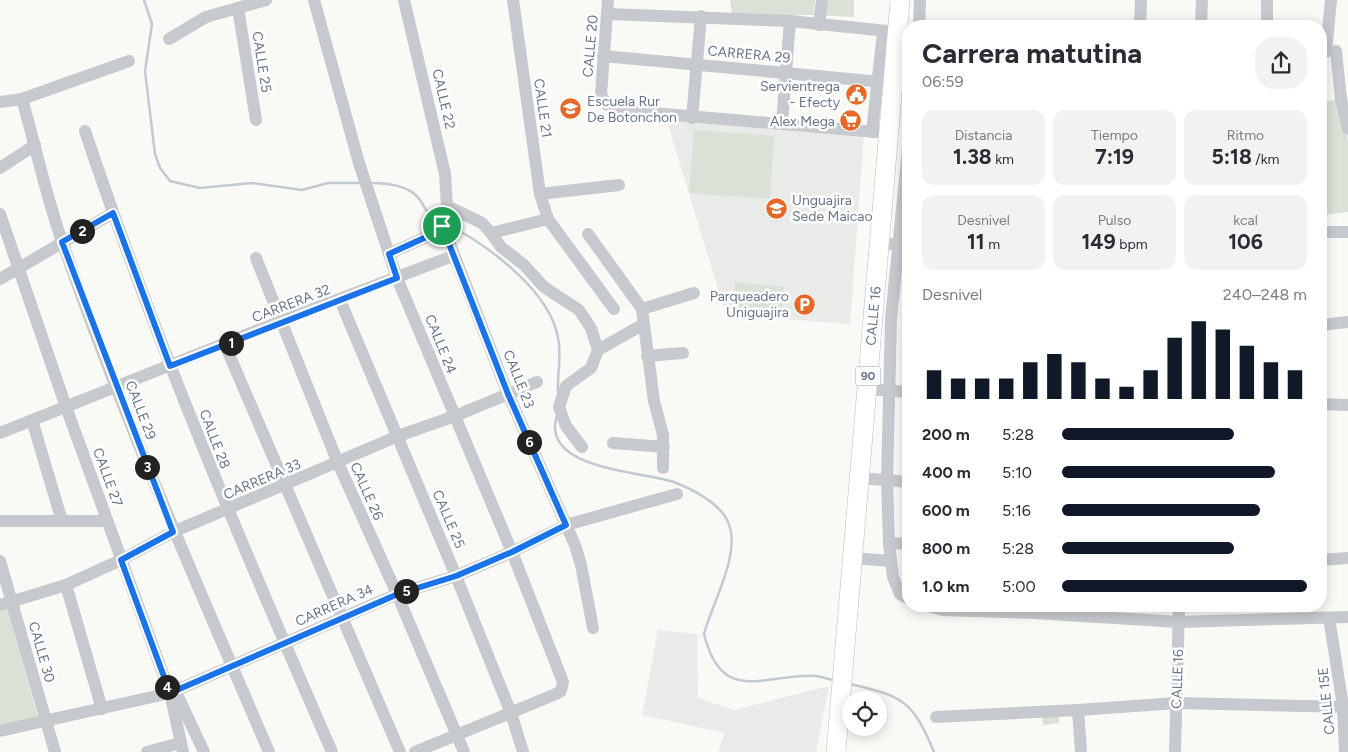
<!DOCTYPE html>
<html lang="es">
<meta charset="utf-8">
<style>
body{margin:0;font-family:Figtree,sans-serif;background:#f2f2f3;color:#2b2b33;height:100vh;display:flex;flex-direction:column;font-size:19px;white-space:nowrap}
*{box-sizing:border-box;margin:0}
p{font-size:16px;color:#7c7c81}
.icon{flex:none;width:28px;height:28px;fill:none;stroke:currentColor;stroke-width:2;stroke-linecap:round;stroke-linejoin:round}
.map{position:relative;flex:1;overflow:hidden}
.drawer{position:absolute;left:902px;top:20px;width:425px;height:592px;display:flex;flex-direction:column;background:#fff;border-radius:20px;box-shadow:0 2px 12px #0003}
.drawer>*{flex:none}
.buttons{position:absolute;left:842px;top:691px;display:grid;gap:10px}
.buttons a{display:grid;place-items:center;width:45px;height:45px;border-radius:50%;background:#fff;box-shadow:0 2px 12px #0003;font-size:25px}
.pin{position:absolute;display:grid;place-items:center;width:42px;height:42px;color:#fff;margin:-21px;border:2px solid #fff;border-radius:50%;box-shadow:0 1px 5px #0007}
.km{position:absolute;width:25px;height:25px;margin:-12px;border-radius:50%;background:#222;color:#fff;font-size:14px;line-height:25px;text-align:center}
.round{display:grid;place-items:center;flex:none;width:52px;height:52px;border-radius:20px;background:#f2f2f3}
.headline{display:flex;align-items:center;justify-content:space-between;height:85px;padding:0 20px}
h1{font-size:28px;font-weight:700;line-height:38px}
.stats{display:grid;grid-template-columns:repeat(3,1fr);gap:8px;height:85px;padding:5px 20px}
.stats div{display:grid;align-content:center;border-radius:12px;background:#f2f2f3;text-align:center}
.stats b{font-size:21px;font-weight:700}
.stats small{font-size:14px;font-weight:400}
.stats p{font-size:14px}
.chart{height:140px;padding:10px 20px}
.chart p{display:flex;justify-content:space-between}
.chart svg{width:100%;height:90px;margin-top:5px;stroke:#111827;stroke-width:6}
ul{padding:0 20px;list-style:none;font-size:16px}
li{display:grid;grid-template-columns:80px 60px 1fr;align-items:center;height:38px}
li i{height:12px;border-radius:6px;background:#111827}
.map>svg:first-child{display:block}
.built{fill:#e9ebe9}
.green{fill:#dae1d7}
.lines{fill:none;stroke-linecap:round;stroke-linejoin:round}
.stream{stroke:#c1cad0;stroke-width:2.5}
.highway-casing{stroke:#bbbdc1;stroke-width:20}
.minor{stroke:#c6c9cd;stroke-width:12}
.highway{stroke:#fff;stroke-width:19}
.route-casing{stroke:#fff;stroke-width:10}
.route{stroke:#1a73e8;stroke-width:6}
.labels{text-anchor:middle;stroke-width:5;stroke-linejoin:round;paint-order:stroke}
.shield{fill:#fff;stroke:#959fac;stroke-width:1}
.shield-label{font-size:12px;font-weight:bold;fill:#677688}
.street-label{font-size:14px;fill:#677688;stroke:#fff}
.poi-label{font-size:14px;fill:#677688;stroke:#fff;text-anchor:end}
</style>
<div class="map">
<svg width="1348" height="752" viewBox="0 0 1348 752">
<rect width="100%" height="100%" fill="#f9f9f6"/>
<!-- built -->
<g class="built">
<path d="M666,118L864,133L850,324L726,315Z"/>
<path d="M658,630L697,634L698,698L734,710L829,686L816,752H718L725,733L642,715Z"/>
</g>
<!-- green -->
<g class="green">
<path d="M730,0H815L814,15H732Z"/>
<path d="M816,0H854V17L816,15Z"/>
<path d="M1343,99L1348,143V212L1321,215V102Z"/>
<path d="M694,130L774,136L770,199L689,193Z"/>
<path d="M735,282L784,287L782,316L732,311Z"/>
<path d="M8,609L38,717L0,727V611Z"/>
<path d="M1059,714V723L1043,725L1042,716Z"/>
</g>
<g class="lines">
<!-- stream -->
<g class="stream">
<path d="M144,0L152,24L145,71L155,154L160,168L170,181L200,188L252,183L302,190L328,183H362"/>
<path d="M370,183C386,183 410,185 420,200C429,214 425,213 441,221"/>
<path d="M448,225C488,245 550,291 558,338C562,356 557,374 558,392"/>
<path d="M557,415C539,470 642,471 674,482C692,489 720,503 728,522C742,553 712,603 704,634C722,707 765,673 816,676C822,677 829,679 835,681"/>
<path d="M850,684C903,696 913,701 934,752"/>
</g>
<defs>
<path id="highway" d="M836,752L900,0"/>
</defs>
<!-- highway casing -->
<use href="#highway" class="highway-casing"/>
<!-- minor -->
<g class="minor">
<path d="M314,0L359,163L397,278L512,552L563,682L561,691L556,694L415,752"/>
<path d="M404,0L445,174L447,207L443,226"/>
<path d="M513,0L540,194L548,219L614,309"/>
<path d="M608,0L601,94L607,105L617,110L888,133"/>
<path d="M238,8L256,120"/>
<path d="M608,14L790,21L897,32"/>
<path d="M819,25L822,0"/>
<path d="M919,26L920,0"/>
<path d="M1140,26L1141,0"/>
<path d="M1201,26L1202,0"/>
<path d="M1267,26V0"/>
<path d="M169,39L206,17L266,0"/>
<path d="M1336,51L1341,99L1348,129"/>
<path d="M1326,52L1331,0"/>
<path d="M603,56L892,83"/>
<path d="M894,59L909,60"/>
<path d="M22,99C36,147 46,197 63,244C123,417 197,584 269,752"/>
<path d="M0,102L22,99L129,61"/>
<path d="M692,118L701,16"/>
<path d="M782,123L790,21"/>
<path d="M85,131C156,343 243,548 332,752"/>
<path d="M872,132L883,32"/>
<path d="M909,139L891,319L887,480L889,543L893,577L900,594L909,599"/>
<path d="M0,168L35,145"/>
<path d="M540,194L619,185"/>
<path d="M447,206L482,223L491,233L548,219"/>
<path d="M0,214L66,407L170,693L183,752"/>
<path d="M443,226L508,394L575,545L581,565L593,628"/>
<path d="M1321,232H1348"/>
<path d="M491,233L501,247L524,265L544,287L579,310L591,328L598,350L591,368L566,386L559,407L566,426L582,447"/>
<path d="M588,234L642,309L654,401L663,435V468"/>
<path d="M879,243L909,246"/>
<path d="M389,254L424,238L443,226"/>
<path d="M256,258L338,463L397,594L464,752"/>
<path d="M0,279L113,213"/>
<path d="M340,300L456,576L511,713L523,752"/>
<path d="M642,309L694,293"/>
<path d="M1321,325L1348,322"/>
<path d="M225,345L400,752"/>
<path d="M598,350L642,325"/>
<path d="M647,356L683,353"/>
<path d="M867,389L909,392"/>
<path d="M1321,404L1348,405"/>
<path d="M32,420L62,521"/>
<path d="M0,433L281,321L453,256"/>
<path d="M613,443L664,447"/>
<path d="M859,478L909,482"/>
<path d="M0,521H107"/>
<path d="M889,543L909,544"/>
<path d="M852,558L891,561"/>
<path d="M1321,560L1348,558"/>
<path d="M0,561L55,752"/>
<path d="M66,585L102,709"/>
<path d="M0,605L66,585L121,560L173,532L398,436L455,416L537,382"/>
<path d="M927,606L943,610L1034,613L1179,622L1348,617"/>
<path d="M1329,618L1343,706L1345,752"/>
<path d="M175,690L204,752"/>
<path d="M1078,710L1081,752"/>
<path d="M936,717L1078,710L1177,703L1348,707"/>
<path d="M0,731L170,693L397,594L456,576L512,552L566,525L677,494"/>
<path d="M147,752L180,743"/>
<path d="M1175,752L1179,606"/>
</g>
<!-- highway -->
<use href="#highway" class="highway"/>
</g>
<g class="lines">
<defs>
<path id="route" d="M113,213L170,366L397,278L389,254L424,238L442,226L508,394L566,525L512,552L456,576L398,594L170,693L121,560L173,532L62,242Z"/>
</defs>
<!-- route casing -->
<use href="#route" class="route-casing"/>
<!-- route -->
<use href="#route" class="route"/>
</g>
<!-- icons -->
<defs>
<symbol id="civic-disc" viewBox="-11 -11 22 22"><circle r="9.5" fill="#e76728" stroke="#fff"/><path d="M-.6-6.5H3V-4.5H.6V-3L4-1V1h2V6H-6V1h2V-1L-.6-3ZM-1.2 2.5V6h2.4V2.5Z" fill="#fff"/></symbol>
<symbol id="school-disc" viewBox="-11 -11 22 22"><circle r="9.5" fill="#e76728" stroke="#fff"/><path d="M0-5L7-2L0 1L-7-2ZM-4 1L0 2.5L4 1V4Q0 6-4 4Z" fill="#fff"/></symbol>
<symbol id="supermarket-disc" viewBox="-11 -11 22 22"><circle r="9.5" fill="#e76728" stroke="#fff"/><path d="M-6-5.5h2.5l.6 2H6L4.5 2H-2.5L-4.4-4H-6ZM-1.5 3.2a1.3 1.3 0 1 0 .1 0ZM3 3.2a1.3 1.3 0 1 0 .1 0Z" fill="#fff"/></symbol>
<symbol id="university-disc" viewBox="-11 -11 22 22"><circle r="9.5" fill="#e76728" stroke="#fff"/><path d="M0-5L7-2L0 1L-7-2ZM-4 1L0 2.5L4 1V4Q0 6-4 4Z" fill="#fff"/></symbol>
<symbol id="parking-disc" viewBox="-11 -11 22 22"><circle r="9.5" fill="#e76728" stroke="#fff"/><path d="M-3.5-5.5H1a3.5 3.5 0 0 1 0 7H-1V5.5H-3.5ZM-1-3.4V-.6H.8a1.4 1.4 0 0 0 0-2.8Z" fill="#fff"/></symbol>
</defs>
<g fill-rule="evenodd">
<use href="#civic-disc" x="844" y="82" width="25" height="25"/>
<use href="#school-disc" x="558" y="96" width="25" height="25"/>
<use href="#supermarket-disc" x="838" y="108" width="25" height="25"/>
<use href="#university-disc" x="764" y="196" width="25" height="25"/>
<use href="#parking-disc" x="792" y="292" width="25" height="25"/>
</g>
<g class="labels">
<!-- shield labels -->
<rect class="shield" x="855.5" y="366.5" width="25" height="19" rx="4"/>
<g class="shield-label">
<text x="868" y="380">90</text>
</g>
<!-- street labels -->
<g class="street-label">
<text transform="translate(590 46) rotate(-85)" y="5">CALLE 20</text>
<text transform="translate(749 54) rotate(5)" y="5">CARRERA 29</text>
<text transform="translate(262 62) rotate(81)" y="5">CALLE 25</text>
<text transform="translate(444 99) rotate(77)" y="5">CALLE 22</text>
<text transform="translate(543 108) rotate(82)" y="5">CALLE 21</text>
<text transform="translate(291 303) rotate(-21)" y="5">CARRERA 32</text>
<text transform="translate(873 316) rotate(-85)" y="5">CALLE 16</text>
<text transform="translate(441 344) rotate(68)" y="5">CALLE 24</text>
<text transform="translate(519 379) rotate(68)" y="5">CALLE 23</text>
<text transform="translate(141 410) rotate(69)" y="5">CALLE 29</text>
<text transform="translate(215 439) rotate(69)" y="5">CALLE 28</text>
<text transform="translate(108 477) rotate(70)" y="5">CALLE 27</text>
<text transform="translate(262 479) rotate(-23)" y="5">CARRERA 33</text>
<text transform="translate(367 491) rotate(66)" y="5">CALLE 26</text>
<text transform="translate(449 519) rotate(67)" y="5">CALLE 25</text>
<text transform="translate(334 605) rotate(-24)" y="5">CARRERA 34</text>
<text transform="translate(42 652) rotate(74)" y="5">CALLE 30</text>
<text transform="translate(1177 679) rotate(-88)" y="5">CALLE 16</text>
<text transform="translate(1326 701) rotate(-96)" y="5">CALLE 15E</text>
</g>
<!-- poi labels -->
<g class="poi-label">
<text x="840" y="91">Servientrega<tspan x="840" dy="16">- Efecty</tspan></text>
<text x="587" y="106" text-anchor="start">Escuela Rur<tspan x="587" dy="16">De Botonchon</tspan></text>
<text x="835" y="126">Alex Mega</text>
<text x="792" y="205" text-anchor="start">Unguajira<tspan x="792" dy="16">Sede Maicao</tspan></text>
<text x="789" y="301">Parqueadero<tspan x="789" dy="16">Uniguajira</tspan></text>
</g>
</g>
</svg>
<div class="buttons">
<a><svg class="icon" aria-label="locate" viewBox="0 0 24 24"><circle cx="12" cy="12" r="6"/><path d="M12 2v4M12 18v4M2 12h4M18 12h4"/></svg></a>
</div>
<div class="pin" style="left:442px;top:226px;background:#1e9e55"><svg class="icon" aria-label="arrive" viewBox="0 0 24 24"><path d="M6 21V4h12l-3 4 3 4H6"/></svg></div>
<b class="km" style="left:231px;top:343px">1</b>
<b class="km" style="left:82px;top:231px">2</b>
<b class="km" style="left:147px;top:467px">3</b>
<b class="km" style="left:167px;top:687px">4</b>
<b class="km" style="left:406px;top:591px">5</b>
<b class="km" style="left:529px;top:442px">6</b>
<section class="drawer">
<div class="headline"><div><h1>Carrera matutina</h1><p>06:59</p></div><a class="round"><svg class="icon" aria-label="share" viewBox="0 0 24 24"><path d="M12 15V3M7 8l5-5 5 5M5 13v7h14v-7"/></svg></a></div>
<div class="stats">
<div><p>Distancia</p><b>1.38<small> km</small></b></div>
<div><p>Tiempo</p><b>7:19</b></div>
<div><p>Ritmo</p><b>5:18<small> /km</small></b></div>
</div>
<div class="stats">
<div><p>Desnivel</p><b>11<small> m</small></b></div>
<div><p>Pulso</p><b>149<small> bpm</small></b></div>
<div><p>kcal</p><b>106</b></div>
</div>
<div class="chart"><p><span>Desnivel</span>240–248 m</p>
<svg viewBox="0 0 160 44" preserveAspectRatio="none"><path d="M5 44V30M15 44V34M25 44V34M35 44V34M45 44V26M55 44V22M65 44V26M75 44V34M85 44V38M95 44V30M105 44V14M115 44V6M125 44V10M135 44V18M145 44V26M155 44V30"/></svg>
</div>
<ul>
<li><b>200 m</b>5:28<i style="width:70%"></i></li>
<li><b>400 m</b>5:10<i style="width:87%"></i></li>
<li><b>600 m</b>5:16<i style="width:81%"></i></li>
<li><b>800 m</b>5:28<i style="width:70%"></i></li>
<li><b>1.0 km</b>5:00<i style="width:100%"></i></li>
</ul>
</section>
</div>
